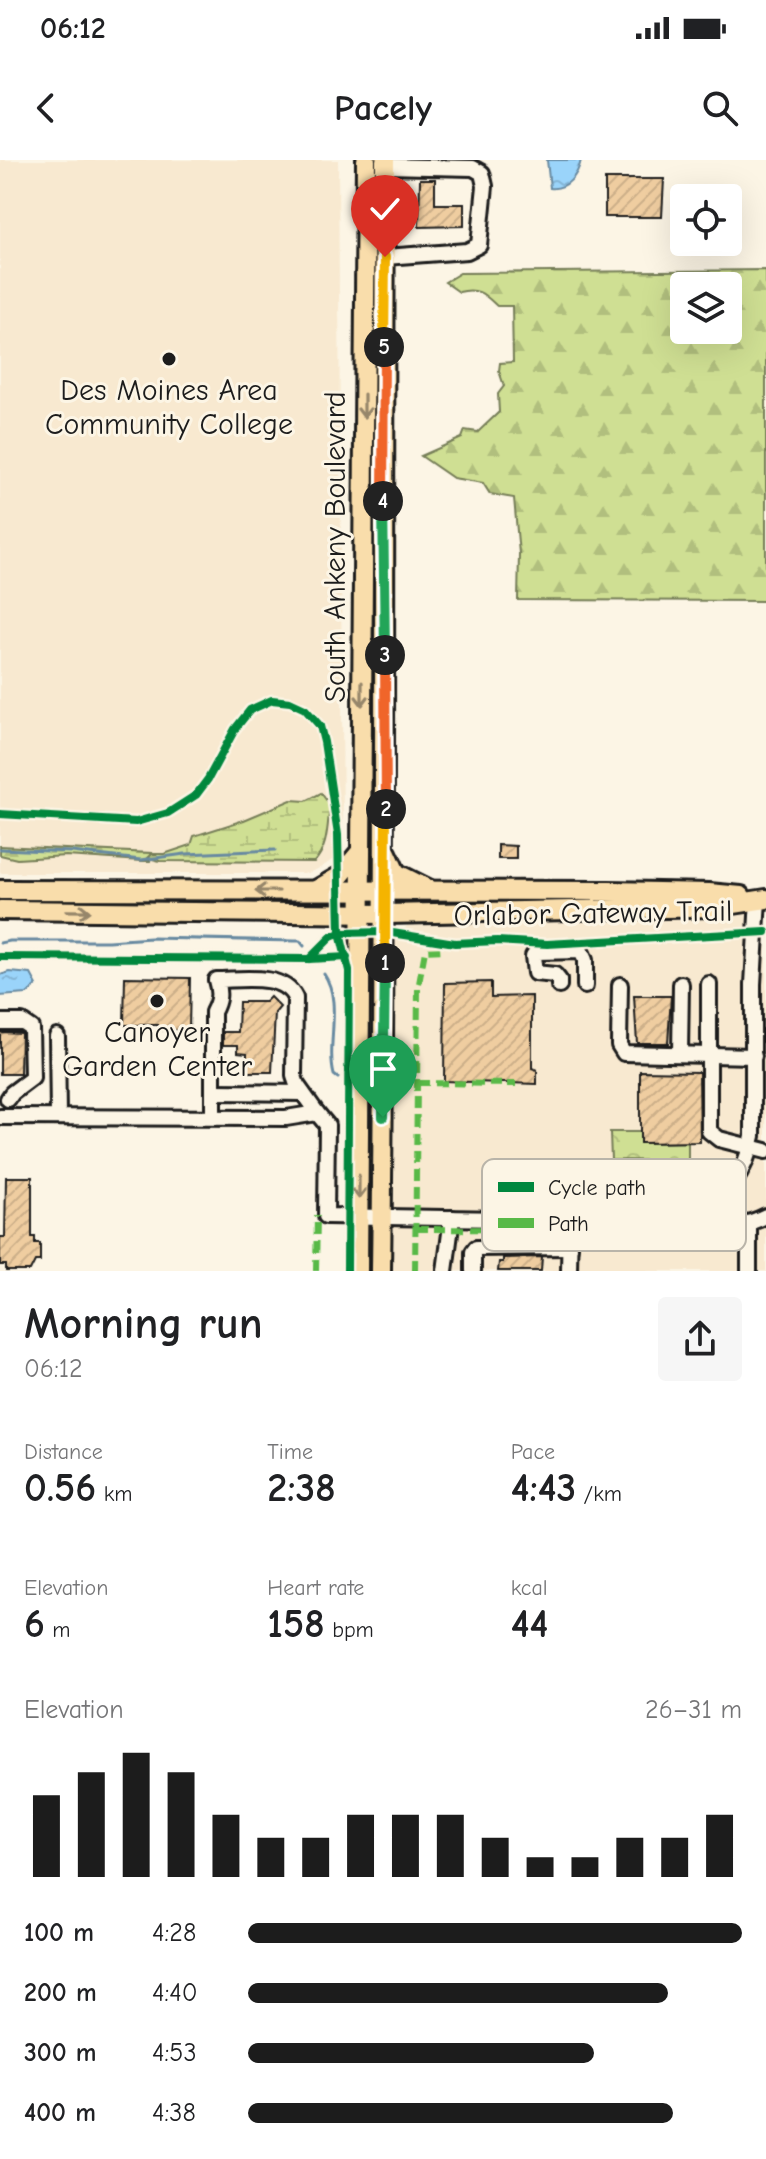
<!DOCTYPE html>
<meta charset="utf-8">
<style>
body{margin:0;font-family:"Comic Neue",sans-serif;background:#f6f6f6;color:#202124;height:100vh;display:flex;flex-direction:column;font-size:30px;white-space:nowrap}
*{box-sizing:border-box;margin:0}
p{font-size:26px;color:#757577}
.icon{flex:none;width:44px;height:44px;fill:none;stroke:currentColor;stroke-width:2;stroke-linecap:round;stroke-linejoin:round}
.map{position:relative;height:1111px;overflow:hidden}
.side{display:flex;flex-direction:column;background:#fff;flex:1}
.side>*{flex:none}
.controls{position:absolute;left:670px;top:24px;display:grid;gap:16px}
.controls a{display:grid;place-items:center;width:72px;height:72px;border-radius:8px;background:#fff;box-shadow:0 8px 32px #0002;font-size:40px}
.pin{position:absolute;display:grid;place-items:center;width:68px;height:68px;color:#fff;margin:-82px -34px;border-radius:50% 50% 50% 0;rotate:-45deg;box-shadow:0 0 8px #0007}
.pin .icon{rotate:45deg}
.km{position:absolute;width:40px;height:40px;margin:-20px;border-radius:50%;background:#222;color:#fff;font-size:22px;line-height:40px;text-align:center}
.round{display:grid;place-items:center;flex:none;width:84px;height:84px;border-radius:8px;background:#f6f6f6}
.head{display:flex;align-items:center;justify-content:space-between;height:136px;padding:0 24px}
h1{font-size:44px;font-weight:800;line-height:60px}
.figures{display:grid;grid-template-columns:repeat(3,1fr);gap:12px;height:136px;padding:8px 24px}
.figures div{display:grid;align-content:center}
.figures b{font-size:40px;font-weight:800}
.figures small{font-size:22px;font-weight:400}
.figures p{font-size:22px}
.chart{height:224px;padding:16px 24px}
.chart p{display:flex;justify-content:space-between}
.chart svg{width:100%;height:144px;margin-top:8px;stroke:#1c1c1c;stroke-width:6}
ul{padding:0 24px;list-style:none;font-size:26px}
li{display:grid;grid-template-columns:128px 96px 1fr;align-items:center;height:60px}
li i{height:20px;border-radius:10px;background:#1c1c1c}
.status{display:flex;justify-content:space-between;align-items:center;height:56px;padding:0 40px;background:#fff;direction:ltr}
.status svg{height:22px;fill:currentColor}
header{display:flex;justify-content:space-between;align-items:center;height:104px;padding:0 24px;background:#fff;font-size:36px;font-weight:800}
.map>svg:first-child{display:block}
.built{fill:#f8e9d0}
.forest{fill:url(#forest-firs);stroke:#767e58;stroke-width:2;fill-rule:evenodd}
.wetland{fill:url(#wetland-marsh);stroke:#767e58;stroke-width:2}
.park{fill:url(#park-crowns);stroke:#767e58;stroke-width:2}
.water{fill:url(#water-ripples);stroke:#688aa1;stroke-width:2}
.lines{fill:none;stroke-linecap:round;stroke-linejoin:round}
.stream{stroke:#688aa1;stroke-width:3}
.building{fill:url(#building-hatch);stroke:#1c1c1c;stroke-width:2}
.minor-casing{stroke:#1c1c1c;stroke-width:20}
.major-casing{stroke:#1c1c1c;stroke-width:24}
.minor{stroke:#fcf5e5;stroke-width:14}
.major{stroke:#f9ddab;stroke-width:18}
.quiet{stroke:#58b947;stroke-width:6;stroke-dasharray:12 6;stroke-linecap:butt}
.cycleway-casing{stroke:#fcf5e5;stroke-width:13}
.cycleway{stroke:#00873e;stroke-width:8}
.oneway{stroke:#96866b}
.split-1-casing{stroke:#fff;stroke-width:16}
.split-2-casing{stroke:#fff;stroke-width:16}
.split-3-casing{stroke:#fff;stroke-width:16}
.split-4-casing{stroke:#fff;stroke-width:16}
.split-5-casing{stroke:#fff;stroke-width:16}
.split-6-casing{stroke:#fff;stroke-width:16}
.split-1{stroke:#22a559;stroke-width:10}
.split-2{stroke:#f5b400;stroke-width:10}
.split-3{stroke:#f0652b;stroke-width:10}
.split-4{stroke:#22a559;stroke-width:10}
.split-5{stroke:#f0652b;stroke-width:10}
.split-6{stroke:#f5b400;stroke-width:10}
.poi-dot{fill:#1c1c1c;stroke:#fcf5e5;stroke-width:3}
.labels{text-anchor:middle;stroke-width:6;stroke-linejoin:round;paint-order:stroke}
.poi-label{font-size:30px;fill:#1c1c1c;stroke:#fcf5e5}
.street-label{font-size:30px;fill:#1c1c1c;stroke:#fcf5e5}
.key{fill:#fcf5e5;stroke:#b9b4a9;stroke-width:2}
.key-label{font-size:22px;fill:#1c1c1c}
</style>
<div class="status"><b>06:12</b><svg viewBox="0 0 49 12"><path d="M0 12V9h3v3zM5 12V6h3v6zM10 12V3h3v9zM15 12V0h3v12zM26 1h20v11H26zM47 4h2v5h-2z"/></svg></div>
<header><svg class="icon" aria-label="back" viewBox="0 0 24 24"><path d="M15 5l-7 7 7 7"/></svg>Pacely<svg class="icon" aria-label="search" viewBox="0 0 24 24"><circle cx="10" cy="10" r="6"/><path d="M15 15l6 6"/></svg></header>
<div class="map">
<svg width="766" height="1111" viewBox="0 0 766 1111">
<defs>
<pattern id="forest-firs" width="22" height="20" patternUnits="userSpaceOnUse" patternTransform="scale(2)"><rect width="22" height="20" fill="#cfdf93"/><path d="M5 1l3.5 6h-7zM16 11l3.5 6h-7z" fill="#b1bf7e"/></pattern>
<pattern id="wetland-marsh" width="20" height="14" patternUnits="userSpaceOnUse" patternTransform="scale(2)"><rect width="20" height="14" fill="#cfdf93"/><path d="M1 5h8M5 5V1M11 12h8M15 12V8" fill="none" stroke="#b1bf7e"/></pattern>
<pattern id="park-crowns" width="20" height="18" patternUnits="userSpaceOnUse" patternTransform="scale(2)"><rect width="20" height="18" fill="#cfdf93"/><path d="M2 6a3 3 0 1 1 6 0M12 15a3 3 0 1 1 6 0" fill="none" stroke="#b1bf7e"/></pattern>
<pattern id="water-ripples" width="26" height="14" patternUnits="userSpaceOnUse" patternTransform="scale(2)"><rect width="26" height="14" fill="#9ad4fa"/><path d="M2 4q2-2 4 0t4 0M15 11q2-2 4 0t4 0" fill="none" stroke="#84b5d6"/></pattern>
<pattern id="building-hatch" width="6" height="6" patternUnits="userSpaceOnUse" patternTransform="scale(2)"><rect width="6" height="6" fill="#efcda0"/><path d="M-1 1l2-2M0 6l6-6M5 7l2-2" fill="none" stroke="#ccaf89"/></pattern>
</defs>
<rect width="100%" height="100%" fill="#fcf5e5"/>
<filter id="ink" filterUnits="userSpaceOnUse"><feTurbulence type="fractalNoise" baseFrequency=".0125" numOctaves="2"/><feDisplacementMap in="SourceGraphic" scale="16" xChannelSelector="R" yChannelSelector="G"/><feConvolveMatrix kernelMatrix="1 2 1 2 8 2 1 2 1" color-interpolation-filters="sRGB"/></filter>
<g filter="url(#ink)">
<!-- built -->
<g class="built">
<path d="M0,0H338L343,679L332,700L322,707L308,713H0Z"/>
<path d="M766,751V1111H387L390,797L395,777L408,765L430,759Z"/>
</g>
<!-- forest -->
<g class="forest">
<path d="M766,110V441L518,440L519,394L514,338L490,334L483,323L453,318L421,296L462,278L465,270L478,272L499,252L498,234L504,226L499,211L500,203L513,202L512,146H497C484,134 478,127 459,132L445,122L460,113ZM684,126H728V170H684Z"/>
<path d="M0,686L152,693L150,701H142L66,696L17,699L0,695Z"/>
</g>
<!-- wetland -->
<path class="wetland" d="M321,633L330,645C327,664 329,687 314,702L160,701L148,698L152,694H164L191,685L194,676L244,660L291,640L306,641Z"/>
<!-- park -->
<path class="park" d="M610,972H640V983L688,982V1001L611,1000Z"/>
<!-- water -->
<g class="water">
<path d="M547,0H581C578,15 567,30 550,28Z"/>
<path d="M10,812L31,814L37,825L27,834L0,836V815Z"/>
</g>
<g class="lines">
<!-- stream -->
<g class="stream">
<path d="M0,689L72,692L141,700L185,694L275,690"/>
<path d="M0,783L10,781H108L151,778L295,781H300L304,786"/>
<path d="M324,814C343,842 326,884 334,915L338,918"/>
</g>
</g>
<!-- building -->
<g class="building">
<path d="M420,19H435V44H464V66L419,67Z"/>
<path d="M605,19H664L662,57H605Z"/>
<path d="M498,685L516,686V699H498Z"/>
<path d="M125,817L190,818L189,871L158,870V865H124Z"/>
<path d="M491,822V837L532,836V908L537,910V924L444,921L445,823Z"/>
<path d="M634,836H671L668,883H637Z"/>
<path d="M270,837L280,847L275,853L272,912H247V893L238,892V885H223V872H238L239,842H265Z"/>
<path d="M0,872L21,873L20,914H0Z"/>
<path d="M640,911L699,912L700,982L640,983Z"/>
<path d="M6,1017H32V1077H35V1083H40V1101H35L30,1111H6V1105H0V1077H5Z"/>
<path d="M542,1097L541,1111H498L499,1102H503V1098Z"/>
</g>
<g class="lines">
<defs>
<g id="minor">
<path d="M385,97L467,91L479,85L485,26L482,13L473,8L385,6"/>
<path d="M709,824V971L719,979L766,991"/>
<path d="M620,825L619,885L624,893L754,896"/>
<path d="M559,826V820L555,815L535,813L533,796L536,792L581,791L585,800V826"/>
<path d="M0,862H22L31,868L32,918L12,933L8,939"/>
<path d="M57,876L58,957"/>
<path d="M680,894L681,824"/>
<path d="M213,932L302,933"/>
<path d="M0,957L286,958L317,953L327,965L326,1056C408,1058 490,1059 571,1060C608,1060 666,1068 699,1052C731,1037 746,1009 753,976V824L758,739"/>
<path d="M213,957V852C219,841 220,833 216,820C240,820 283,812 295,838L294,916L297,925L317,953"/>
<path d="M712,1045C714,1050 715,1055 718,1059C728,1071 754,1062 766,1056"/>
<path d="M749,1063V1111"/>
<path d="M445,1111L452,1058"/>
<path d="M473,1111V1092L476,1088L570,1087"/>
<path d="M569,1111L570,1060"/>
</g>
<g id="major">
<path d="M387,693L396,713L428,729"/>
<path d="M0,730L609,731L709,733L741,736"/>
<path d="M316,730L340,716L361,691"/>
<path d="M0,750L386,754L714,747L766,739"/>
<path d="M358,1111L366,0"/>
<path d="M381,1111C386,741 383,370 385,0"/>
</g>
</defs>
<!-- minor casing -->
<use href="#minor" class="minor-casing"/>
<!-- major casing -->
<use href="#major" class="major-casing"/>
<!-- minor -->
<use href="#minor" class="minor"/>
<!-- major -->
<use href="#major" class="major"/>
<!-- quiet -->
<g class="quiet">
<path d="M417,923L516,924"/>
<path d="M416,1069L594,1070"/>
<path d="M316,1111L317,1055"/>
<path d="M415,1111L418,829L425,791L443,790"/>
</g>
<defs>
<g id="cycleway">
<path d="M0,654L136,662L168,653L196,635L208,619L235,569L250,550L272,540L290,542L305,549L320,566L324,582L338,675L340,773L349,811L347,1111"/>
<path d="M0,797L309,799L347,797"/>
<path d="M309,799L331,777L340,773L386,772L455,783L497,781L547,784L766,772"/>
</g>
</defs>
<!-- cycleway casing -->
<use href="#cycleway" class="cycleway-casing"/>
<!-- cycleway -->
<use href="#cycleway" class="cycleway"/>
</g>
<!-- one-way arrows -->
<defs><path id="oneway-shaft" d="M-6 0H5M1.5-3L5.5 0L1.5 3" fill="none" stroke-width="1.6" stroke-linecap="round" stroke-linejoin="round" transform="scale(2)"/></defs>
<g class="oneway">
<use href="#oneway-shaft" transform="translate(364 246) rotate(90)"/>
<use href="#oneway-shaft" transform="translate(362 534) rotate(90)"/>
<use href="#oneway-shaft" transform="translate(267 731) rotate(180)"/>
<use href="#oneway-shaft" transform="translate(78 751) rotate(1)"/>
<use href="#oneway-shaft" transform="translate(359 1027) rotate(90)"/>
</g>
</g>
<g class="lines" filter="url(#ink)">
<defs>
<path id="split-1" d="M383,957L385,803"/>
<path id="split-2" d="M385,803L386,649"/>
<path id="split-3" d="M385,495L386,649"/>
<path id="split-4" d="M383,341L385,495"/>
<path id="split-5" d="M383,341L384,187"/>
<path id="split-6" d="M384,187L385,97"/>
</defs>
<!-- split-1 casing -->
<use href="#split-1" class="split-1-casing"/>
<!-- split-2 casing -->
<use href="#split-2" class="split-2-casing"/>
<!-- split-3 casing -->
<use href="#split-3" class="split-3-casing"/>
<!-- split-4 casing -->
<use href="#split-4" class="split-4-casing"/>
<!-- split-5 casing -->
<use href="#split-5" class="split-5-casing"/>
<!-- split-6 casing -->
<use href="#split-6" class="split-6-casing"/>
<!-- split-1 -->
<use href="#split-1" class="split-1"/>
<!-- split-2 -->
<use href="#split-2" class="split-2"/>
<!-- split-3 -->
<use href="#split-3" class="split-3"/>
<!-- split-4 -->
<use href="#split-4" class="split-4"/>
<!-- split-5 -->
<use href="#split-5" class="split-5"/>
<!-- split-6 -->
<use href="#split-6" class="split-6"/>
</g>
<!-- markers -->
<g class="poi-dot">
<circle cx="169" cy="199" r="8"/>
<circle cx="157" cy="841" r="8"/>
</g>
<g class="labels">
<!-- poi labels -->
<g class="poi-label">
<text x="169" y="240">Des Moines Area<tspan x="169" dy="34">Community College</tspan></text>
<text x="157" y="882">Canoyer<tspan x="157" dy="34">Garden Center</tspan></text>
</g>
<!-- street labels -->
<g class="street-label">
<text transform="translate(335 387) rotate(-90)" y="10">South Ankeny Boulevard</text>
<text transform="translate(593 753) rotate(-1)" y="10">Orlabor Gateway Trail</text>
</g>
</g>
<!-- legend -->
<rect x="482" y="999" width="264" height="92" rx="12" class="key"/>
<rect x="498" y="1022" width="36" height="10" fill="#00873e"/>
<rect x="498" y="1058" width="36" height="10" fill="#58b947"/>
<g class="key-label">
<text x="548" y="1035">Cycle path</text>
<text x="548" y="1071">Path</text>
</g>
</svg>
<div class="controls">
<a><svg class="icon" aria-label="locate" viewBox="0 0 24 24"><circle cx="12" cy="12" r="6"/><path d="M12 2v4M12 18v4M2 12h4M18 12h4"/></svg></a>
<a><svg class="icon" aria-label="layers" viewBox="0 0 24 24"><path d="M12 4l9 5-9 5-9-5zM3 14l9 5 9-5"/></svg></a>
</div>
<div class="pin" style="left:383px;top:957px;background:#1e9e55"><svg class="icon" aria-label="arrive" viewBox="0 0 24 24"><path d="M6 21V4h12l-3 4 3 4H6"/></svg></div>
<div class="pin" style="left:385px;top:97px;background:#d93025"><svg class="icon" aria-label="check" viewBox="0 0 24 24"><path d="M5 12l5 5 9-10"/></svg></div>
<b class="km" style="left:385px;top:803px">1</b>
<b class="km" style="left:386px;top:649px">2</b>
<b class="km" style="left:385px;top:495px">3</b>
<b class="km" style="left:383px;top:341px">4</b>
<b class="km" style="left:384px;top:187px">5</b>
</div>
<section class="side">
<div class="head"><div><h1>Morning run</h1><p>06:12</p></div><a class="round"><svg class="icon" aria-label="share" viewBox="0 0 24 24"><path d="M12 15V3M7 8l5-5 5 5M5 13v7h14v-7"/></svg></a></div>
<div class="figures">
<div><p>Distance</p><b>0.56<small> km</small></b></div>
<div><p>Time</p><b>2:38</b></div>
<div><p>Pace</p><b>4:43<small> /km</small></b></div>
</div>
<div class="figures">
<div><p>Elevation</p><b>6<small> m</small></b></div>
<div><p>Heart rate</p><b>158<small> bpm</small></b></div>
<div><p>kcal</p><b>44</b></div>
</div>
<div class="chart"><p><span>Elevation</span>26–31 m</p>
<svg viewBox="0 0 160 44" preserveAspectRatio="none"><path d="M5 44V19M15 44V12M25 44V6M35 44V12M45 44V25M55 44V32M65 44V32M75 44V25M85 44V25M95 44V25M105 44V32M115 44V38M125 44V38M135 44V32M145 44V32M155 44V25"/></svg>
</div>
<ul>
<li><b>100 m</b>4:28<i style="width:100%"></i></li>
<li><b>200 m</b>4:40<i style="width:85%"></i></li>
<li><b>300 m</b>4:53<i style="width:70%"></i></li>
<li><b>400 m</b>4:38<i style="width:86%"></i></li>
</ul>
</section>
